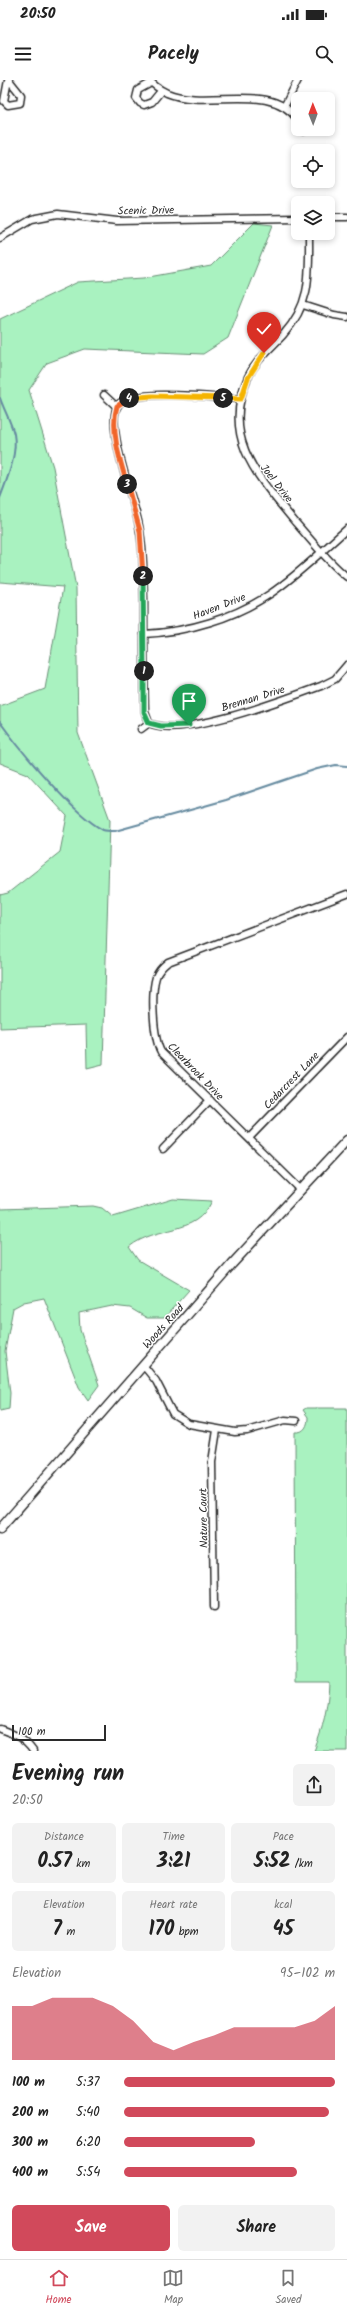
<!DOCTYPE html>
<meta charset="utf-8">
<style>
body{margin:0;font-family:Kalam,sans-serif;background:#f2f2f2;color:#222;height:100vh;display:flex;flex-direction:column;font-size:15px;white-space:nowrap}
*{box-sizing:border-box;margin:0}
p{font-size:13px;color:#767676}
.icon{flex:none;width:22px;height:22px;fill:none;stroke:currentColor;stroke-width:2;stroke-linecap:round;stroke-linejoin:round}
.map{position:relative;height:1671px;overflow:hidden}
.side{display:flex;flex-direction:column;background:#fff;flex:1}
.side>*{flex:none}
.needle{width:26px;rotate:359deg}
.controls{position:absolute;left:291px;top:12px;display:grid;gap:8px}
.controls a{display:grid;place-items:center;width:44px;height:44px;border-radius:6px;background:#fff;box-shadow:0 2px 6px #0003;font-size:20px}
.scale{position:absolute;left:12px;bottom:10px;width:94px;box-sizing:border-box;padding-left:4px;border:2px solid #2b2b2b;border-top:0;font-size:11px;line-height:14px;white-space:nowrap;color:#2b2b2b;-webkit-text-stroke:3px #fff;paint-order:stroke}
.pin{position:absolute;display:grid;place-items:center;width:34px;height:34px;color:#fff;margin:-41px -17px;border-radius:50% 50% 50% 0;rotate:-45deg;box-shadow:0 0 4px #0007}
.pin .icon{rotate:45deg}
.km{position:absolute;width:20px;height:20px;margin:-10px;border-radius:50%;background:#222;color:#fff;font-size:11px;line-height:20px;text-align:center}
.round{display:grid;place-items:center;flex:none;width:42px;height:42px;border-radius:6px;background:#f2f2f2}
.head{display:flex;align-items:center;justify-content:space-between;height:68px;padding:0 12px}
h1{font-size:22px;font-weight:600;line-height:30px}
.figures{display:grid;grid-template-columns:repeat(3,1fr);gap:6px;height:68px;padding:4px 12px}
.figures div{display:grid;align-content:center;border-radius:6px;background:#f2f2f2;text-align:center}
.figures b{font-size:20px;font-weight:600}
.figures small{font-size:11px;font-weight:400}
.figures p{font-size:11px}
.chart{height:112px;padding:8px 12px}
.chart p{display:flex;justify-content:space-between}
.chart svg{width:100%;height:72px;margin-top:4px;fill:#d1495b;opacity:.7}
.action{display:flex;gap:8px;margin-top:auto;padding:8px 12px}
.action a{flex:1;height:46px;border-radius:6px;background:#d1495b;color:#fff;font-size:16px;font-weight:600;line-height:46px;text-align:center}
.action a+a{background:#f2f2f2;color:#222}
ul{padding:0 12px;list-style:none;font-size:13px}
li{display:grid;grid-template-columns:64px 48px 1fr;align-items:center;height:30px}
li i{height:10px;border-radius:5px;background:#d1495b}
.status{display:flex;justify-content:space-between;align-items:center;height:28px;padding:0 20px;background:#fff;direction:ltr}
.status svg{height:11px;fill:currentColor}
header{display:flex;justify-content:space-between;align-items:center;height:52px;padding:0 12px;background:#fff;font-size:18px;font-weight:600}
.tab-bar{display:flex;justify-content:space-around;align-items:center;height:56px;border-top:1px solid #e0e0e0;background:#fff;font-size:11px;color:#767676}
.tab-bar a{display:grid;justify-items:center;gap:2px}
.tab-bar .selected{color:#d1495b}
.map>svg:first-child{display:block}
.green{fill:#a9f2c0;stroke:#6a8e76}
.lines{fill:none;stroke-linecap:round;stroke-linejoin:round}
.stream{stroke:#668ba0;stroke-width:2}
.minor-casing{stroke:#2b2b2b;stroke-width:9}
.tertiary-casing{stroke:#2b2b2b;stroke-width:11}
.minor{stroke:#fff;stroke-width:6}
.tertiary{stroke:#fff;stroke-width:8}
.split-1-casing{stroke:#fff;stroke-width:8}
.split-2-casing{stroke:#fff;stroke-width:8}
.split-3-casing{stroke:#fff;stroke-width:8}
.split-4-casing{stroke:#fff;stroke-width:8}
.split-5-casing{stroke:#fff;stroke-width:8}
.split-6-casing{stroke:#fff;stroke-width:8}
.split-1{stroke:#22a559;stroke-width:5}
.split-2{stroke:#22a559;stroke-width:5}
.split-3{stroke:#f0652b;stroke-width:5}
.split-4{stroke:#f0652b;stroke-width:5}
.split-5{stroke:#f5b400;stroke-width:5}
.split-6{stroke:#f5b400;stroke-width:5}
.labels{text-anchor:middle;stroke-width:3;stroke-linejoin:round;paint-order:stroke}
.street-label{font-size:11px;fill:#2b2b2b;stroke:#fff}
</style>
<div class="status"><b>20:50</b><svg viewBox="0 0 49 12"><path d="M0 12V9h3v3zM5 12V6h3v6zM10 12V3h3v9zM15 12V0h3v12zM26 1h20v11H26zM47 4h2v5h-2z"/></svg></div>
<header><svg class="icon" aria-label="menu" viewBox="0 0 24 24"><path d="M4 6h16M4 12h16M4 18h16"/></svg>Pacely<svg class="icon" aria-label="search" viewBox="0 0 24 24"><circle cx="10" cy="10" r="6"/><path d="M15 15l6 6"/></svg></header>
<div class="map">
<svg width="347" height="1671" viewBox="0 0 347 1671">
<rect width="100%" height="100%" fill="#fff"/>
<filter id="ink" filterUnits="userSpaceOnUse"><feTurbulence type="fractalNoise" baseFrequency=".025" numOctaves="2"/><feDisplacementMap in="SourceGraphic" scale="8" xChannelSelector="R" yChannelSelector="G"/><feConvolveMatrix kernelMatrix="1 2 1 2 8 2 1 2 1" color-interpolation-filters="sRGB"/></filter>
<g filter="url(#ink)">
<!-- green -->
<g class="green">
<path d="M254,143L273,145L228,258L203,274L85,269L47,283L29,310L53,387L76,508L78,653L110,740L103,984L87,988L86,945L0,948V815L8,813L60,772L67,736L28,694L0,683V626L45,609L63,507L0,502V239L78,202L144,198L211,186Z"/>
<path d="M173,1119L212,1121C195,1157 158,1144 129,1167L138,1180L189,1210L164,1238H147L130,1228L112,1226L79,1233L80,1250L99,1305L88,1320L79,1307L44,1218L24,1222L13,1228L5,1271L10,1313L9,1329L0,1331V1129L93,1126L102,1128L113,1137Z"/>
<path d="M306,1328H347V1671H314C323,1648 328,1627 329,1602H296L295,1352C305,1353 308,1345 308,1337L303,1330Z"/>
</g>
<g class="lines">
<!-- stream -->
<g class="stream">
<path d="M0,318C4,330 11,342 14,354C18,374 7,399 0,418"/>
<path d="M0,642C21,671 73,734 103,750C106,751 111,751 115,751L226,720L317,689L336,685L347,686"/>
</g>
<defs>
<g id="minor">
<path d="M8,0L4,21L8,25L20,23L21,15L9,0"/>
<path d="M150,0C153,6 161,10 167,13C208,30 270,0 298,40"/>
<path d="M151,3L138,10L136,18L140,23L144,25L152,22L161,11"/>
<path d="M285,25L298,0"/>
<path d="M303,49L304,51"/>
<path d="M328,137H347"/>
<path d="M309,153C309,194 312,223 283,255C270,269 256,280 248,297C220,358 259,398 295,442C312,461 327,481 347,497"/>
<path d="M0,158L32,139L58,134L117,141L298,138"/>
<path d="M303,225L334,235L347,237"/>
<path d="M104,315L117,327"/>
<path d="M241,319C217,318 134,308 119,324C104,339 131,413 136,433C144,461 143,491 144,520C144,558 144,595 145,632L149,643C181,659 286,619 321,606L335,599L347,585"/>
<path d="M144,554C188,552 234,538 270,514C298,495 322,471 347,449"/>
<path d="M141,649L149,643"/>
<path d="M250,1057L347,957"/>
<path d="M163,1069L210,1020"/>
<path d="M300,1109L161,972C153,957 151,913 156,897C158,891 163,886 168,882L347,814"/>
<path d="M143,1285L156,1301L173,1334L189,1344L235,1352L247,1351L285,1340L296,1341"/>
<path d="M214,1527L212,1382L217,1350"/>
<path d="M0,1649C14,1654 24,1658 33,1671"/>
</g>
<path id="tertiary" d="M0,1449L232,1184L347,1060"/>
</defs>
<!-- minor casing -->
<use href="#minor" class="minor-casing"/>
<!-- tertiary casing -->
<use href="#tertiary" class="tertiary-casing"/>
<!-- minor -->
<use href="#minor" class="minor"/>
<!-- tertiary -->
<use href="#tertiary" class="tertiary"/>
</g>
</g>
<g class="lines" filter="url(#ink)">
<defs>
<path id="split-1" d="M144,591V632L149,643L161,646L189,645"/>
<path id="split-2" d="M143,496L144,591"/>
<path id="split-3" d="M127,404L140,451L143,496"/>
<path id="split-4" d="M127,404C120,381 110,350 117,326L129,318"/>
<path id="split-5" d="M129,318L152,316L223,318"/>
<path id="split-6" d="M223,318L241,319L248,298L264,273"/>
</defs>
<!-- split-1 casing -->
<use href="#split-1" class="split-1-casing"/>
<!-- split-2 casing -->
<use href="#split-2" class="split-2-casing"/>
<!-- split-3 casing -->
<use href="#split-3" class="split-3-casing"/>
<!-- split-4 casing -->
<use href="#split-4" class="split-4-casing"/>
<!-- split-5 casing -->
<use href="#split-5" class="split-5-casing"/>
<!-- split-6 casing -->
<use href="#split-6" class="split-6-casing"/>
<!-- split-1 -->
<use href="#split-1" class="split-1"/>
<!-- split-2 -->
<use href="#split-2" class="split-2"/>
<!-- split-3 -->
<use href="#split-3" class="split-3"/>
<!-- split-4 -->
<use href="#split-4" class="split-4"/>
<!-- split-5 -->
<use href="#split-5" class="split-5"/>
<!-- split-6 -->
<use href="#split-6" class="split-6"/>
</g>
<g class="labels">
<!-- street labels -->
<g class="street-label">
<text transform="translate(146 130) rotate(-1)" y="4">Scenic Drive</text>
<text transform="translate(277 403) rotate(52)" y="4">Joel Drive</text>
<text transform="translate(219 526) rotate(-21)" y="4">Haven Drive</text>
<text transform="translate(253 618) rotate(-17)" y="4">Brennan Drive</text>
<text transform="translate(196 991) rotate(46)" y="4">Clearbrook Drive</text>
<text transform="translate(291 1000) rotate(-46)" y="4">Cedarcrest Lane</text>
<text transform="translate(163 1246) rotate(-48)" y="4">Woods Road</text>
<text transform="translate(203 1438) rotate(-91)" y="4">Nature Court</text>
</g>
</g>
</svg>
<div class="controls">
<a><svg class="needle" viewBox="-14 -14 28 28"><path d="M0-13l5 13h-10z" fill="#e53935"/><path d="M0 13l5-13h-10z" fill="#767676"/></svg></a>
<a><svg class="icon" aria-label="locate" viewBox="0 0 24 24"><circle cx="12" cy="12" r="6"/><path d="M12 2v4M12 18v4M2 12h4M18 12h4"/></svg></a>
<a><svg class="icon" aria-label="layers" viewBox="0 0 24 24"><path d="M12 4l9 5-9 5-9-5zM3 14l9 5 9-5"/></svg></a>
</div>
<div class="scale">100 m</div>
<div class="pin" style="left:189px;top:645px;background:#1e9e55"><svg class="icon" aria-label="arrive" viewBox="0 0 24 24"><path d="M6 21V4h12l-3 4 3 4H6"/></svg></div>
<div class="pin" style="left:264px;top:273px;background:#d93025"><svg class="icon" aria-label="check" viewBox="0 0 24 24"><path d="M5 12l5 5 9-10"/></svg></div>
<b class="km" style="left:144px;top:591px">1</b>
<b class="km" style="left:143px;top:496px">2</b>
<b class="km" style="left:127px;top:404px">3</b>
<b class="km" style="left:129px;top:318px">4</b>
<b class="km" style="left:223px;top:318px">5</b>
</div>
<section class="side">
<div class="head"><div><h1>Evening run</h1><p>20:50</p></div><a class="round"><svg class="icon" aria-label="share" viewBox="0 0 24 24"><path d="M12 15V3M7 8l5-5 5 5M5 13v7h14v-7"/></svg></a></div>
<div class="figures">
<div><p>Distance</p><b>0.57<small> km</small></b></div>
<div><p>Time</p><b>3:21</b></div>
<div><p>Pace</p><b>5:52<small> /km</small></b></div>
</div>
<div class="figures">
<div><p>Elevation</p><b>7<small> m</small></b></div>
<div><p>Heart rate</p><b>170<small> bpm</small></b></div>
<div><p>kcal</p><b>45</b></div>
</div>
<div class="chart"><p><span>Elevation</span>95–102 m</p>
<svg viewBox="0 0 160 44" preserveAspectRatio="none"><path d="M0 44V11L10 11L20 6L30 6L40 6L50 11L60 20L70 33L80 38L90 33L100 29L110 24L120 24L130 24L140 24L150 20L160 11V44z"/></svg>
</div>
<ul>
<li><b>100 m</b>5:37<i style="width:100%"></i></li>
<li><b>200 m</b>5:40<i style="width:97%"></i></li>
<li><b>300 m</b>6:20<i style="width:62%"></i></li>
<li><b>400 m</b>5:54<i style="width:82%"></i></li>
</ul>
<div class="action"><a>Save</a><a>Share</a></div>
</section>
<nav class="tab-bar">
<a class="selected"><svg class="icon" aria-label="home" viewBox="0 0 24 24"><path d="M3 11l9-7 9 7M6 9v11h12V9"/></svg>Home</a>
<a><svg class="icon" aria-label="map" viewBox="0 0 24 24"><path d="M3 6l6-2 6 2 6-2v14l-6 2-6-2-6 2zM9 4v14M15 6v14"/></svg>Map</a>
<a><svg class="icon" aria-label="saved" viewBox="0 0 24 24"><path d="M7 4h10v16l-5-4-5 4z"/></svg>Saved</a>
</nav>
